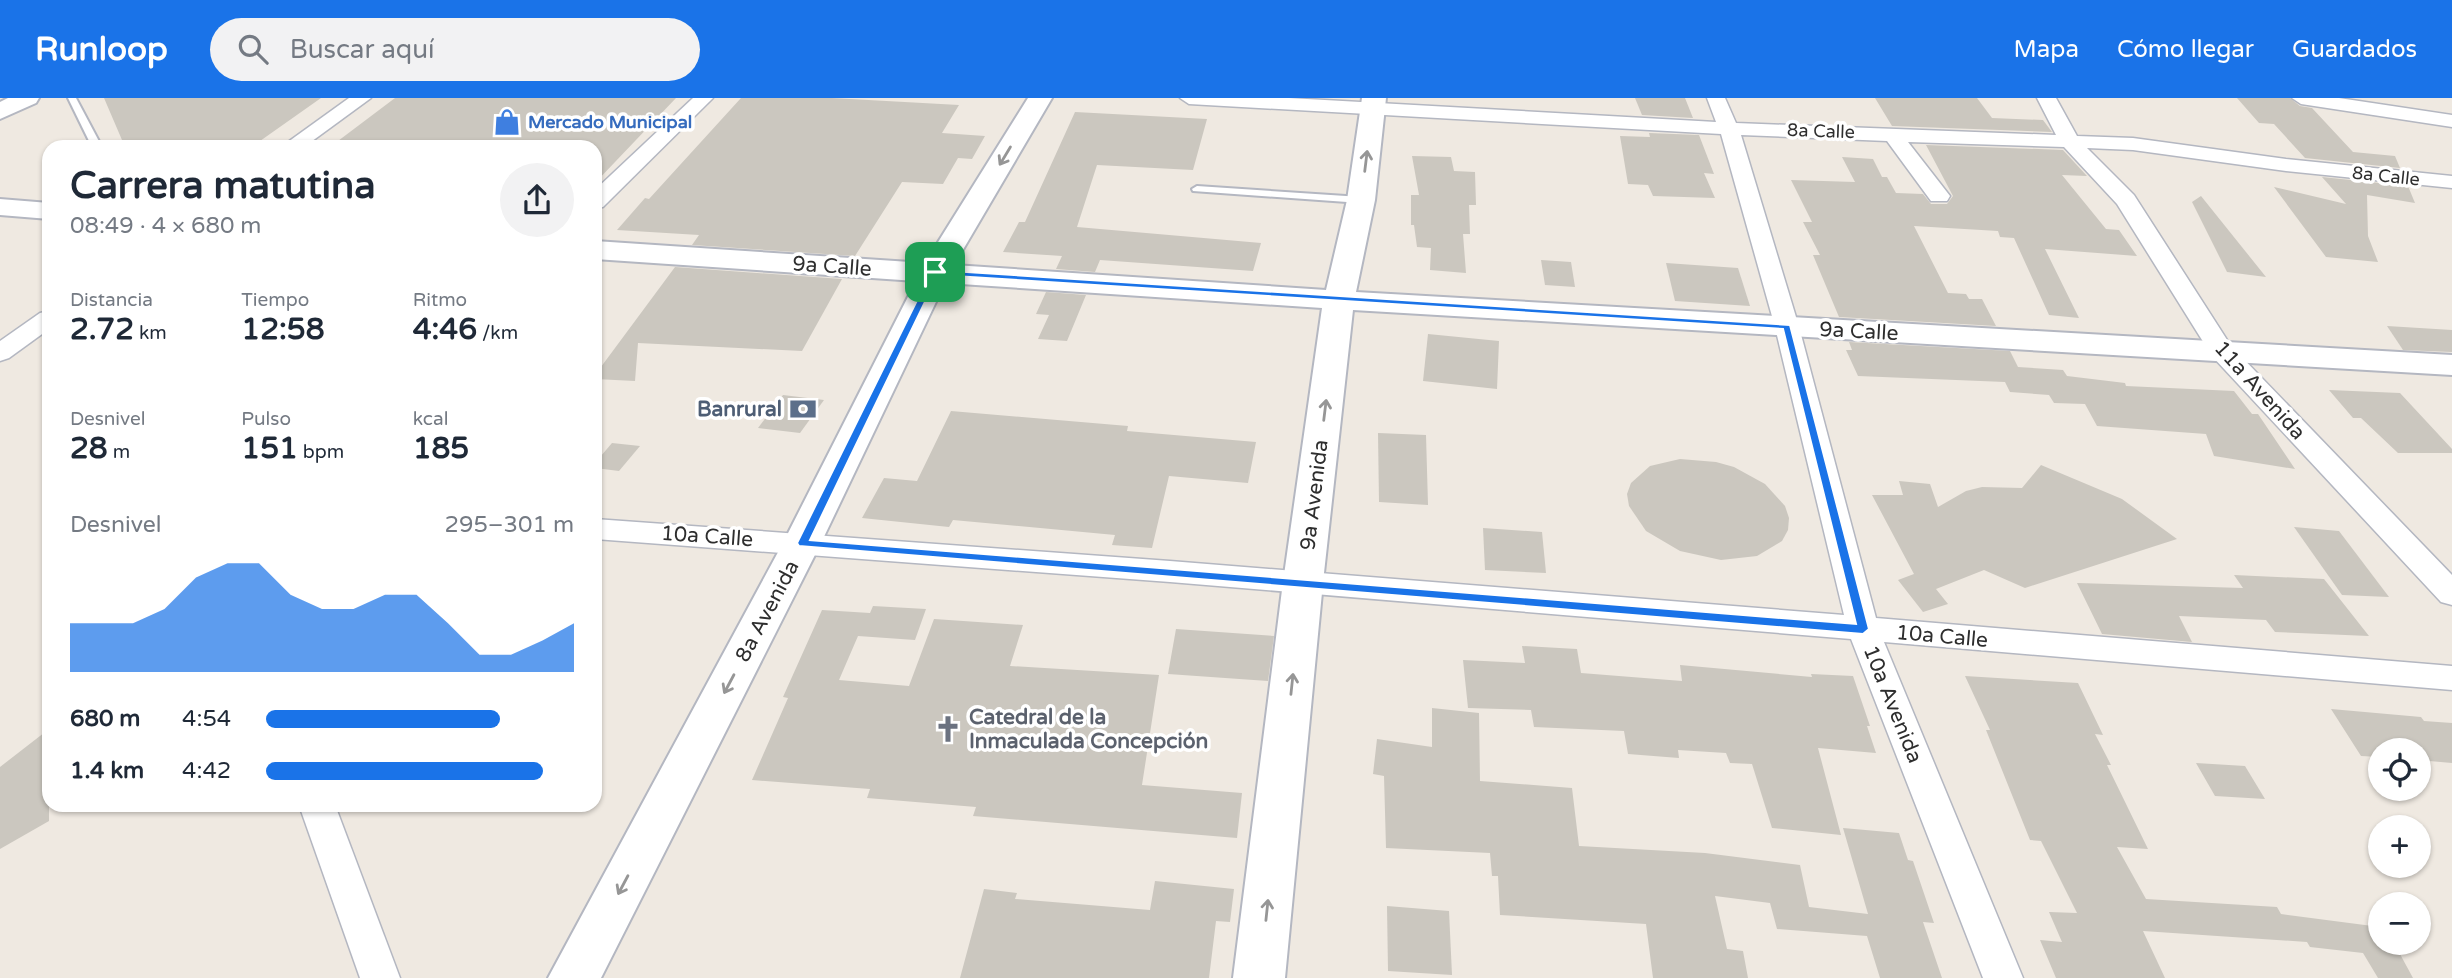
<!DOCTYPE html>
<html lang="es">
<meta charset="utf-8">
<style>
body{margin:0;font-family:"Varela Round",sans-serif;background:#f2f2f3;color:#1f2937;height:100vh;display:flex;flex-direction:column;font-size:26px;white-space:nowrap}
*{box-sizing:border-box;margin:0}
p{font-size:23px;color:#747a83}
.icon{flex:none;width:38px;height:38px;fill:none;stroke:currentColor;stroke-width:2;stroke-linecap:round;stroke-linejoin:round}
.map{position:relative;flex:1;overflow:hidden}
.drawer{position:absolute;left:42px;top:42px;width:560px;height:672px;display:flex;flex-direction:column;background:#fff;border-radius:21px;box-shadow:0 2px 5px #0004}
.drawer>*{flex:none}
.buttons{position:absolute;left:2368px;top:640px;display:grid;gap:14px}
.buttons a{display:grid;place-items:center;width:63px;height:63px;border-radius:50%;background:#fff;box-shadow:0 2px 5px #0004;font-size:35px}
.pin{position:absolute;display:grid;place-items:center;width:60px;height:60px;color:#fff;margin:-30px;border-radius:14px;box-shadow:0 4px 10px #0006}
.round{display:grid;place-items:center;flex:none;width:74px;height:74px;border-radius:37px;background:#f2f2f3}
.summary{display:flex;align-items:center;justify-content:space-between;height:119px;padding:0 28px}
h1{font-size:38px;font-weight:800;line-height:52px}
.metrics{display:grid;grid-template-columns:repeat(3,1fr);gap:10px;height:119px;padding:7px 28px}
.metrics div{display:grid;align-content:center}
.metrics b{font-size:30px;font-weight:800}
.metrics small{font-size:19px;font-weight:400}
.metrics p{font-size:19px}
.chart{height:196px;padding:14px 28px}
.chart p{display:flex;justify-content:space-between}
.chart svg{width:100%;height:126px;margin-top:7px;fill:#1a73e8;opacity:.7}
ul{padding:0 28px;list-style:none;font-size:23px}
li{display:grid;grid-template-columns:112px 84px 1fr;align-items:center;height:52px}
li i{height:18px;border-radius:9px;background:#1a73e8}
header{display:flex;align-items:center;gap:42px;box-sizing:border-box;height:98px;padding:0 35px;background:#1a73e8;color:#fff}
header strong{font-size:33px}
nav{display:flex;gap:38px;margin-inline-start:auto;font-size:24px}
.search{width:490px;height:63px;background:#f2f2f3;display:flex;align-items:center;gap:18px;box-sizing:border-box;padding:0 24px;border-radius:38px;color:#747a83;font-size:26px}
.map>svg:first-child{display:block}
.building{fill:#cbc7bf}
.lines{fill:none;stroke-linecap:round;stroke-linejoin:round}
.lane-casing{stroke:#b4b7c1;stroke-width:4}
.street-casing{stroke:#b4b7c1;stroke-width:3}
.secondary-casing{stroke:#b4b7c1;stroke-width:4}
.lane{fill:#fff;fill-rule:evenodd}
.street{fill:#fff;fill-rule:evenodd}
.secondary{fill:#fff;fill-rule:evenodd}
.oneway{stroke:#969696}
.route{fill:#1a73e8;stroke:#fff;stroke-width:2;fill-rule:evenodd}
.labels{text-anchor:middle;stroke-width:7;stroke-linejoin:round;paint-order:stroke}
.far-shop-label{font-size:18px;font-weight:bold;fill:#366cbe;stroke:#fff;text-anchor:start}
.far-street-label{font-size:18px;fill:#2e2e2e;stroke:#fff}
.street-label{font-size:21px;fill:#2e2e2e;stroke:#fff}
.service-label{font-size:21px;font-weight:bold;fill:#4e5e75;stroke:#fff;text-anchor:end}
.worship-label{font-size:21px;font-weight:bold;fill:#5b616d;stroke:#fff;text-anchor:start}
</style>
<header>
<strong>Runloop</strong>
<div class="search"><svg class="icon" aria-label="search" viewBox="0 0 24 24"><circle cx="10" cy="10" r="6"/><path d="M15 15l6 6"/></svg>Buscar aquí</div>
<nav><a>Mapa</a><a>Cómo llegar</a><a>Guardados</a></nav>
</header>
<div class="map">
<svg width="2452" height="880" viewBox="0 0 2452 880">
<rect width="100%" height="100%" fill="#efe9e1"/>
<!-- building -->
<g class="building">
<path d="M104,0H321L253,48L171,44L152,49H125Z"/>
<path d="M395,0H676L595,85V49H330Z"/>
<path d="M741,0H832L959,7L942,35L985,38L972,61L958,60L943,86L902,84L855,158L692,147L699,137L617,132L645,100L649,101Z"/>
<path d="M1635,0H1685L1693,20L1642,17Z"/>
<path d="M1875,0H1977L1992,20L2043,22L2052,34L1892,28Z"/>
<path d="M2237,0H2290L2300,8L2312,10L2353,54L2395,58L2400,70L2305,60L2274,26L2259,25Z"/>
<path d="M1075,14L1207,21L1193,72L1097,67L1077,129L1261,145L1253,173L1100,162L1095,174L1056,171L1062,158L1003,154L1019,124H1025Z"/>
<path d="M1649,35L1699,37L1714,76L1704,75L1715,100L1653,98L1648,87L1628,86L1620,38L1650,39Z"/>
<path d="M1926,47L2063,52L2087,78L2062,77L2106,131L2119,132L2137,158L2045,151L2079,220L2049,217L2014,140L2000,139L1998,133L1914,128L1948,195L1966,196L1969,201H1982L1996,228L1839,219L1813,157H1820L1803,124H1812L1791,82L1855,84L1842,59L1873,61L1882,79H1887L1896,95L1923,96L1931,106H1947L1953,98Z"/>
<path d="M1412,58L1451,59L1454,73L1475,74L1476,107H1469L1470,136H1463L1466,175L1430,172L1431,150L1417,149L1414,127H1411V97H1419Z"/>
<path d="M2322,79L2408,88L2415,105L2367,97L2368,138L2378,164L2326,159L2274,89L2346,106Z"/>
<path d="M2201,98L2266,179L2227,174L2192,104Z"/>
<path d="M1541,162L1571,164L1575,189L1545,187Z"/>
<path d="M1666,165L1738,170L1750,208L1675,203Z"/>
<path d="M675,169L842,181L802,253L638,245L635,283L595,281V277Z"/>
<path d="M1046,194L1086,197L1067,243L1038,241L1049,217L1036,216Z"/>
<path d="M2387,228L2452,232V254L2403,252Z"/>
<path d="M1428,236L1499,243L1497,291L1423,283Z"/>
<path d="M1849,244L2010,253L2018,269L2063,272L2067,278L2125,285L2126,288L2234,293L2252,316H2258L2295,371L2214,358L2206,336L2097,328L2085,306L2054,305L2049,297L2010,294L2005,284L1858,278L1846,252H1852Z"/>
<path d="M2329,292L2400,295L2452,351V355H2398L2361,320H2353Z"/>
<path d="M783,297L824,302L800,335L758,330Z"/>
<path d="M951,313L1128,328L1127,333L1256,344L1248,385L1169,378L1152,450L1112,447L1115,437L953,422L949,429L862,420L884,380L917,383Z"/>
<path d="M1378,335L1426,337L1428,407L1379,404Z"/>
<path d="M612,345L640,348L619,373L595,370V365Z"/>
<path d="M1680,361L1716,364L1734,369L1765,386L1785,408L1789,420L1788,432L1782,443L1757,458L1721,462L1680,453L1646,433L1629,408L1627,396L1631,385L1650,368Z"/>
<path d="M2041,367L2122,401L2177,441L2025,490L1984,472L1936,491L1948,506L1923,514L1898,482L1914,476L1872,397H1903L1899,383L1930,386L1938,409L1966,393L1982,389L2022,390Z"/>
<path d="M2294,429L2339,433L2389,499L2342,497Z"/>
<path d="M1483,430L1542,434L1546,475L1485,472Z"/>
<path d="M2234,477L2324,481L2369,538L2275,534L2266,522L2179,518L2192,544L2102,536L2077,485L2243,490Z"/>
<path d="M873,508L926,511L915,542L858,538L839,582L909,588L934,521L1023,527L1010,568L1159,577L1142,687L1242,695L1237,740L973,718L976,709L867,700L870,691L752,682L788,600L783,599L822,512L870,515Z"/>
<path d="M1176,531L1274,538L1268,583L1168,576Z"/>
<path d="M1522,548L1577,551L1581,575L1682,583L1680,567L1812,579L1811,576L1853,578L1870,628H1867L1876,655L1818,650L1841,737L1772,730L1752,666L1730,665L1726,655L1678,652L1679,660L1628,656L1624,633L1534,629L1531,612L1468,610L1463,562L1525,565Z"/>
<path d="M1965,578L2078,585L2103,637L2095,636L2111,667H2107L2148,751L2117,749L2146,801L2277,809L2281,816L2380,829V845H2394L2413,880H2378L2363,855L2310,849L2307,844L2143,833L2165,880H2056L2040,842L2062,844L2049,814L2077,815L2041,743L2030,742L1986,632H1990Z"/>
<path d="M1432,610L1479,615L1480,683L1572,690L1579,748L1705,755L1800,767L1809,809L1868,816L1843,730L1899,735L1908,762L1913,763L1934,825L1923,824L1942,880H1880L1867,838L1777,831L1770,805L1715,798L1727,851L1743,853L1748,880H1653L1646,826L1500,817L1498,778H1492L1490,755L1386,750L1384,678L1373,676L1377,641L1432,649Z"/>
<path d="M2331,611L2421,619L2424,623L2452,625V665L2418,662V653H2380V659L2361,658Z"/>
<path d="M49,631V723L0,751V669Z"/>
<path d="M2196,665L2245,668L2265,701L2215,698Z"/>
<path d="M1155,783L1234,791L1230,824L1216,823L1209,880H960L984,791L1017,795L1015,801L1150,812Z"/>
<path d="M1387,808L1449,813L1452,877L1388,873Z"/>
</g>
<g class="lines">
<defs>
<g id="lane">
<path d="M68,0H76L102,49H92Z"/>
<path d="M1197,88L1361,99L1366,102L1361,105L1193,93L1192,91Z"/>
</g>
<g id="street">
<path d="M349,0H371L304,49H281Z"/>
<path d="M693,0H713L603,109L595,110V92Z"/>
<path d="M1180,0H1289L1716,24L1707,0H1725L1736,25L2056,37L2037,0H2056L2077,38L2133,40L2286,61L2452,78V90L2286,73L2133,52L2087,50L2134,97L2231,248L2452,477V507L2441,504L2212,258L2117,106L2064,49L1908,44L1950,98L1947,103H1931L1887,43L1741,37L1799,229L1876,520L2452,568V592L1884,544L2023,880H1983L1851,541L1170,484L595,441V421L1170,463L1844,517L1775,229L1721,36L1189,6Z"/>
<path d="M2292,0H2339L2452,17V29L2301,6Z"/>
<path d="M49,213V231L9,260L0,263V243L40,215Z"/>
<path d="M299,707H335L400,880H360Z"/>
</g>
<g id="secondary">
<path d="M8,0H39L36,5L0,21V4Z"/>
<path d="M1028,0H1052L954,167L1326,192L1347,102L1362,0H1386L1375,102L1356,194L2452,257V277L1353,212L1323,484L1285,880H1233L1283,484L1322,210L945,185L821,445L601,880H548L783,445L916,183L595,161V143L925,165Z"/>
<path d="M0,101L49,105V121L0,117Z"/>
</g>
</defs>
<!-- lane casing -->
<use href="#lane" class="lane-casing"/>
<!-- street casing -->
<use href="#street" class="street-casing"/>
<!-- secondary casing -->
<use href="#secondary" class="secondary-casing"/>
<!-- lane -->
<use href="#lane" class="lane"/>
<!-- street -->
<use href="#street" class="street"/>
<!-- secondary -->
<use href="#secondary" class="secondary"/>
</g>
<!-- one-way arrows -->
<defs><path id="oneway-shaft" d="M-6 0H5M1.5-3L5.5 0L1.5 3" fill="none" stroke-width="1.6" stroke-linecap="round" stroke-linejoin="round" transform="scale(1.75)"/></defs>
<g class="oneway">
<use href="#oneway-shaft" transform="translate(1005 58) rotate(121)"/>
<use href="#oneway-shaft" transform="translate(1366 63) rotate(-83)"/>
<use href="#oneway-shaft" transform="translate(1325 312) rotate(-83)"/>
<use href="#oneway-shaft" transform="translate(729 586) rotate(118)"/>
<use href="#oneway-shaft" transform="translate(1292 586) rotate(-84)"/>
<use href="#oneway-shaft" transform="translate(623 787) rotate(118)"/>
<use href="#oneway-shaft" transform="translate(1267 812) rotate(-84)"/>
</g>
<!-- route -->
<path class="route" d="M935,172L1790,227L1869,531L1863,536L799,448L797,445L931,174ZM938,177L1783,231L1856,526L810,442Z"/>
<!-- icons -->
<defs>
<symbol id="shop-bare" viewBox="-9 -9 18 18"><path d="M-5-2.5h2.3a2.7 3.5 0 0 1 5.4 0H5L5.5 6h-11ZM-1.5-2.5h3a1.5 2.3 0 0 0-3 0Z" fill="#3f7fe0" stroke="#fff" stroke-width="2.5" paint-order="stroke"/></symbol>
<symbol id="bank-bare" viewBox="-9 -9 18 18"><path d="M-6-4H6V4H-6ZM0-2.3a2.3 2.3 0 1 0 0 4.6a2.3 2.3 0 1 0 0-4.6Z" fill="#5c6f8a" stroke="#fff" stroke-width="2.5" paint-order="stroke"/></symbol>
<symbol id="church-bare" viewBox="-9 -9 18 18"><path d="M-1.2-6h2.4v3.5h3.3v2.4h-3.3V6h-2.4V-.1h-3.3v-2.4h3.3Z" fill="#6b7280" stroke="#fff" stroke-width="2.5" paint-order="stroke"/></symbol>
</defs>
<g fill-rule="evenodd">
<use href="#shop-bare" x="488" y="5" width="38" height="38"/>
<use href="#bank-bare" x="784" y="292" width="38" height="38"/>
<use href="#church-bare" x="929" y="612" width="38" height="38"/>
</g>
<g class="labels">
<!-- far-shop labels -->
<g class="far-shop-label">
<text x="528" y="30">Mercado Municipal</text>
</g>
<!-- far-street labels -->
<g class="far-street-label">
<text transform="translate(1821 33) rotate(2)" y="6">8a Calle</text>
<text transform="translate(2386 78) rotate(6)" y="6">8a Calle</text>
</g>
<!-- street labels -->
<g class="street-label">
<text transform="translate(832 168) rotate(4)" y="7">9a Calle</text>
<text transform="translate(1859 233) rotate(3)" y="7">9a Calle</text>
<text transform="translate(2260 292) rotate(48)" y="7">11a Avenida</text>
<text transform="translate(1314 397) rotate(-83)" y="7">9a Avenida</text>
<text transform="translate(707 438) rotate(4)" y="7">10a Calle</text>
<text transform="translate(767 513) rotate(-62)" y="7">8a Avenida</text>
<text transform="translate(1942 538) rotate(5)" y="7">10a Calle</text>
<text transform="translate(1893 606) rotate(68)" y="7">10a Avenida</text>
</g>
<!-- service labels -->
<g class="service-label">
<text x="782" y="318">Banrural</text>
</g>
<!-- worship labels -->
<g class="worship-label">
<text x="969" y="626">Catedral de la<tspan x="969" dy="24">Inmaculada Concepción</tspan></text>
</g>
</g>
</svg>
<div class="buttons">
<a><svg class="icon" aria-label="locate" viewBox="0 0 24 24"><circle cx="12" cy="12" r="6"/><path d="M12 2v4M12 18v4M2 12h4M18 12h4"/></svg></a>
<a>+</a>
<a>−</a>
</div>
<div class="pin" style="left:935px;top:174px;background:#1e9e55"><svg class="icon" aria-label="arrive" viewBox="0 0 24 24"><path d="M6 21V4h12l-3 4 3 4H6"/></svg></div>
<section class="drawer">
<div class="summary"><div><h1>Carrera matutina</h1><p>08:49 · 4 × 680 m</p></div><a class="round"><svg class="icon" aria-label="share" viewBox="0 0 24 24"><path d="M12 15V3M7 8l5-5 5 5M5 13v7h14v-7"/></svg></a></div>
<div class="metrics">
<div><p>Distancia</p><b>2.72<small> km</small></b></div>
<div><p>Tiempo</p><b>12:58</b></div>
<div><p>Ritmo</p><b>4:46<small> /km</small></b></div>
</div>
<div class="metrics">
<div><p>Desnivel</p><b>28<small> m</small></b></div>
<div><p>Pulso</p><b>151<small> bpm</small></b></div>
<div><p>kcal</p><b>185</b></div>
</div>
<div class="chart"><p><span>Desnivel</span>295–301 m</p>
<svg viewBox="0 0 160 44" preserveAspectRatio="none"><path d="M0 44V27L10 27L20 27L30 22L40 11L50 6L60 6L70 17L80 22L90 22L100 17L110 17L120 27L130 38L140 38L150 33L160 27V44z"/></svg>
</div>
<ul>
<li><b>680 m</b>4:54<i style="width:76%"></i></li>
<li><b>1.4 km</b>4:42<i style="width:90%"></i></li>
</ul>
</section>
</div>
